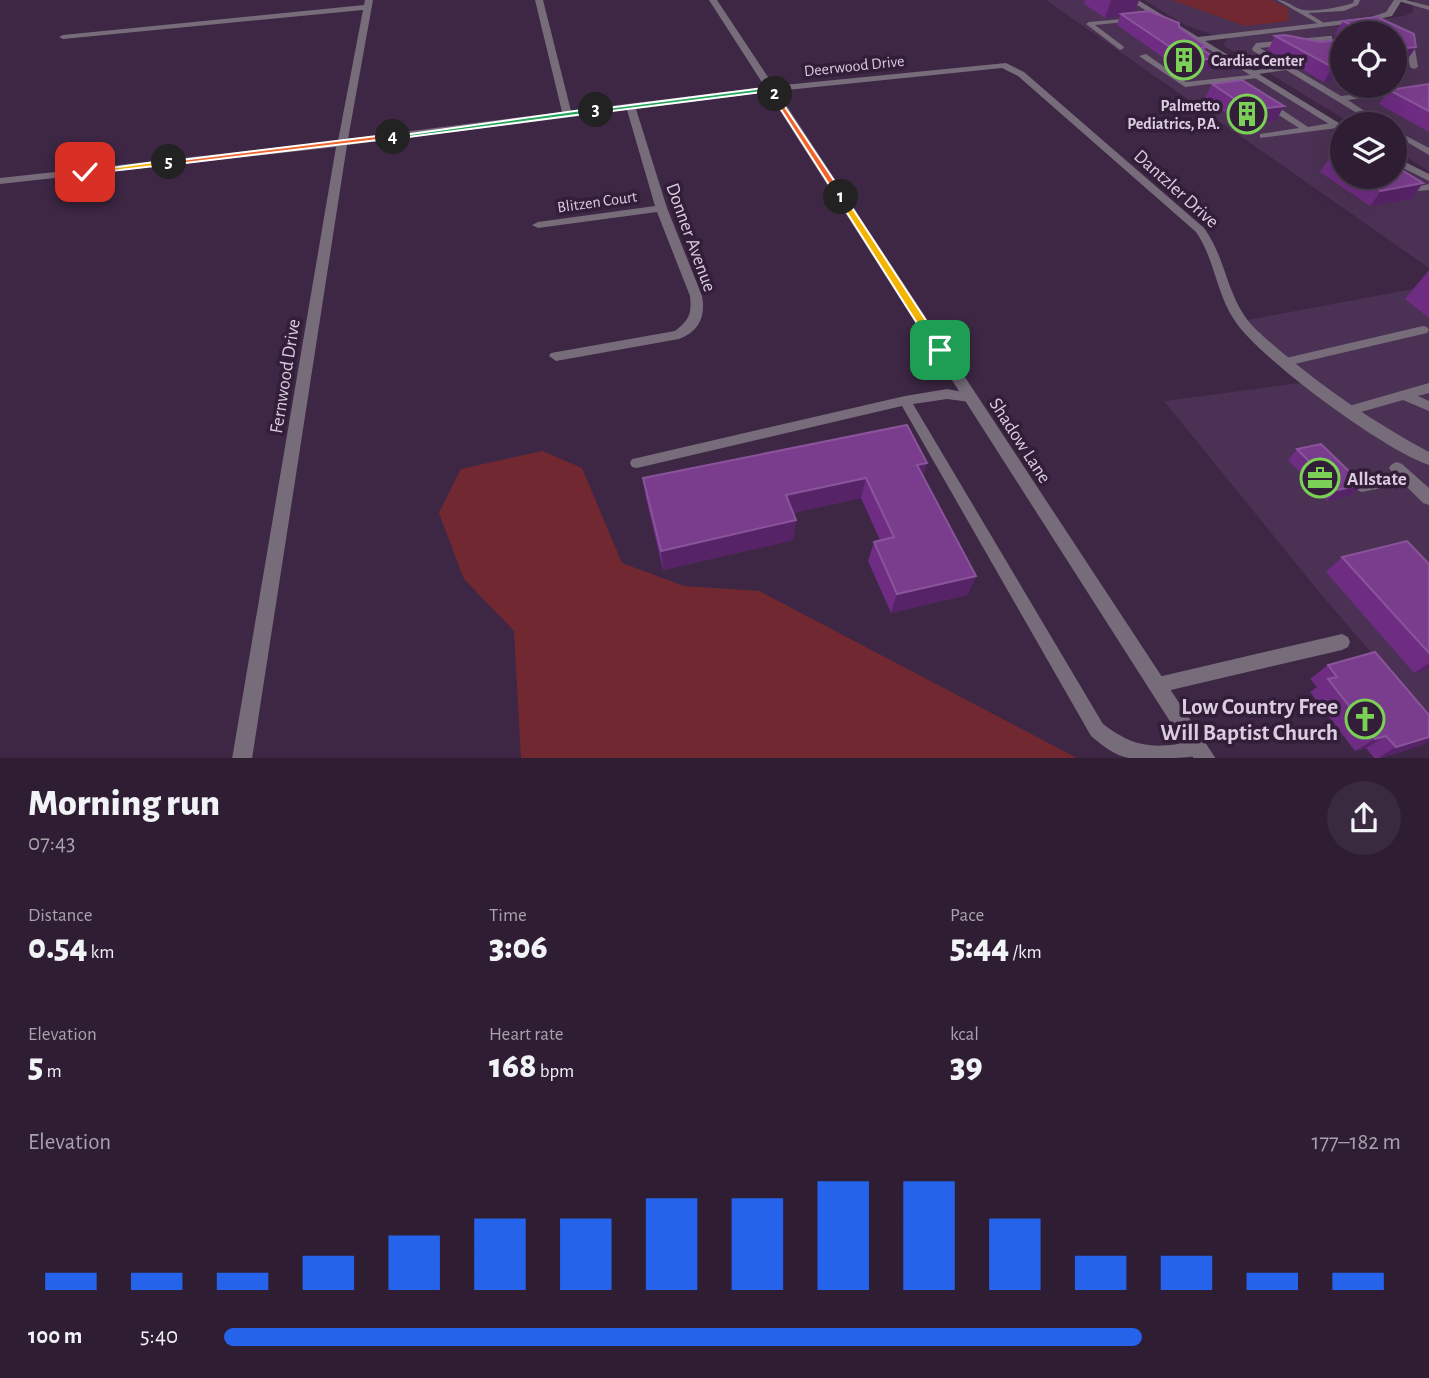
<!DOCTYPE html>
<meta charset="utf-8">
<style>
body{margin:0;font-family:"Alegreya Sans",sans-serif;background:#3a2a3f;color:#f1f3f6;height:100vh;display:flex;flex-direction:column;font-size:26px;white-space:nowrap}
*{box-sizing:border-box;margin:0}
p{font-size:23px;color:#a7a2ac}
.icon{flex:none;width:38px;height:38px;fill:none;stroke:currentColor;stroke-width:2;stroke-linecap:round;stroke-linejoin:round}
.map{position:relative;height:758px;overflow:hidden}
.sheet{display:flex;flex-direction:column;background:#2e1d33;flex:1}
.sheet>*{flex:none}
.buttons{position:absolute;left:1330px;top:21px;display:grid;gap:14px}
.buttons a{display:grid;place-items:center;width:77px;height:77px;border-radius:50%;background:#2e1d33;box-shadow:0 7px 28px #0002,0 0 0 2px #493b4e;font-size:35px}
.pin{position:absolute;display:grid;place-items:center;width:60px;height:60px;color:#fff;margin:-30px;border-radius:14px;box-shadow:0 4px 10px #0006}
.km{position:absolute;width:35px;height:35px;margin:-18px;border-radius:50%;background:#222;color:#fff;font-size:19px;line-height:35px;text-align:center}
.round{display:grid;place-items:center;flex:none;width:74px;height:74px;border-radius:37px;background:#3a2a3f}
.headline{display:flex;align-items:center;justify-content:space-between;height:119px;padding:0 28px}
h1{font-size:38px;font-weight:800;line-height:52px}
.stats{display:grid;grid-template-columns:repeat(3,1fr);gap:10px;height:119px;padding:7px 28px}
.stats div{display:grid;align-content:center}
.stats b{font-size:35px;font-weight:800}
.stats small{font-size:19px;font-weight:400}
.stats p{font-size:19px}
.chart{height:196px;padding:14px 28px}
.chart p{display:flex;justify-content:space-between}
.chart svg{width:100%;height:126px;margin-top:7px;stroke:#2563eb;stroke-width:6}
ul{padding:0 28px;list-style:none;font-size:23px}
li{display:grid;grid-template-columns:112px 84px 1fr;align-items:center;height:52px}
li i{height:18px;border-radius:9px;background:#2563eb}
.map>svg:first-child{display:block}
.built{fill:#4b3153;fill-rule:evenodd}
.green{fill:#722830}
.lines{fill:none;stroke-linecap:round;stroke-linejoin:round}
.service{fill:#776c7a;fill-rule:evenodd}
.minor{fill:#776c7a;fill-rule:evenodd}
.wall{fill:#6e2c83}
.shaded-wall{fill:#562366}
.building{fill:#7a3d8d;stroke:#89549a;stroke-width:2}
.split-1{fill:#f5b400;stroke:#fff;stroke-width:2}
.split-2{fill:#f0652b;stroke:#fff;stroke-width:2}
.split-3{fill:#22a559;stroke:#fff;stroke-width:2}
.split-4{fill:#22a559;stroke:#fff;stroke-width:2}
.split-5{fill:#f0652b;stroke:#fff;stroke-width:2}
.split-6{fill:#f5b400;stroke:#fff;stroke-width:2}
.labels{text-anchor:middle;stroke-width:7;stroke-linejoin:round;paint-order:stroke}
.far-poi-label{font-size:16px;font-weight:bold;fill:#dbcddf;stroke:#321e39;text-anchor:start}
.far-street-label{font-size:16px;fill:#dbcddf;stroke:#321e39}
.street-label{font-size:19px;fill:#dbcddf;stroke:#321e39}
.poi-label{font-size:19px;font-weight:bold;fill:#dbcddf;stroke:#321e39;text-anchor:start}
.near-poi-label{font-size:23px;font-weight:bold;fill:#dbcddf;stroke:#321e39;text-anchor:end}
</style>
<div class="map">
<svg width="1429" height="759" viewBox="0 0 1429 759">
<rect width="100%" height="100%" fill="#3d2744"/>
<!-- built -->
<g class="built">
<path d="M1046,0H1133L1342,129V177H1395V160L1429,178V268Z"/>
<path d="M1144,0H1398L1389,14L1371,19L1219,37L1185,25Z"/>
<path d="M1413,0H1429V171L1395,150V124H1352L1223,45L1226,40L1231,38L1404,16L1413,12ZM1342,33H1395V86H1342Z"/>
<path d="M1429,286V720L1319,592L1164,401L1307,382L1242,321Z"/>
</g>
<!-- green -->
<g class="green">
<path d="M1172,0H1271L1288,8L1289,21L1245,26Z"/>
<path d="M542,451L582,468L622,563L684,586L759,591L1077,758H521L514,631L464,579L439,513L461,469Z"/>
</g>
<g class="lines">
<!-- service -->
<g class="service">
<path d="M1277,0C1288,0 1293,8 1303,10C1315,12 1342,7 1353,3L1354,0H1360L1358,5L1344,11L1308,13L1324,23L1325,24L1322,26Z"/>
<path d="M1395,0H1406L1429,6V10Z"/>
<path d="M1133,18L1135,19V21L1095,25L1123,46L1124,48L1120,50L1086,24L1089,22Z"/>
<path d="M1409,35L1413,37L1418,67L1414,69L1410,67L1405,37Z"/>
<path d="M1329,36H1332V40L1260,48L1341,96L1405,89L1406,91L1402,93L1348,100L1384,124H1375L1286,70L1259,74L1261,76L1257,78L1185,87L1139,56L1146,54L1186,82L1250,75V71L1280,67L1253,51L1252,49L1256,43Z"/>
<path d="M1263,101H1269L1308,127L1337,122L1341,125L1337,128L1260,138V134L1299,128L1263,105Z"/>
<path d="M1395,130L1429,148V155L1395,135Z"/>
<path d="M1395,175L1414,187L1429,184V190L1409,192L1386,177Z"/>
<path d="M1423,326L1427,327L1429,330L1427,333L1286,366L1280,362L1286,358Z"/>
<path d="M1429,383V393L1418,396L1429,401V411L1403,400L1347,416L1342,414L1341,411L1342,408Z"/>
<path d="M947,389L974,394L976,397L974,400L970,402L947,399L913,404L1103,724C1128,743 1146,749 1178,744C1187,742 1196,738 1205,742L1208,748L1205,754C1193,759 1142,759 1129,758C1115,756 1102,745 1091,736L902,406L637,468L632,467L630,463L632,459L637,458L905,396Z"/>
<path d="M1352,470L1357,472L1365,480L1406,471L1411,473L1413,477L1411,481L1406,483L1362,492L1357,490L1345,476L1347,472Z"/>
<path d="M1342,634L1348,637L1350,642L1348,647L1342,650L1158,693L1152,691L1150,685L1152,679L1158,677Z"/>
</g>
<!-- minor -->
<g class="minor">
<path d="M365,0H373L348,139L562,112L535,0H543L571,111L765,87L709,0H717L774,86L1006,63L1024,72L1204,228C1224,255 1226,288 1244,315C1253,329 1266,338 1278,349C1325,389 1375,423 1429,452V465C1385,451 1260,359 1235,321C1216,294 1215,259 1196,232L1018,76L1002,68L777,91L1216,759H1194L768,92L636,109L667,208L702,296C706,316 699,332 679,339L556,361L549,356L551,353L675,331C689,320 692,314 690,296L657,212L538,228L532,225L538,222L655,206L627,110L347,145L252,759H232L336,147L0,184V178L338,141L363,10L63,39L59,37L63,35L364,5Z"/>
<path d="M1129,0H1138L1198,37L1371,17L1386,12L1394,0H1402L1392,16L1371,21L1205,41L1342,125V132Z"/>
<path d="M1395,157L1429,174V181L1395,164Z"/>
<path d="M1397,462L1402,464L1429,488V505L1423,503L1392,472L1389,468L1392,464Z"/>
</g>
</g>
<!-- wall -->
<g class="wall">
<path d="M1085,0H1139L1134,13L1179,27L1207,47L1205,51L1216,58L1210,70L1185,73L1117,25L1120,16L1105,18L1084,4Z"/>
<path d="M1377,17L1414,34L1416,47L1407,60L1395,62V33H1342V38L1335,34L1343,21Z"/>
<path d="M1275,36L1321,42L1342,39V79L1324,82L1268,50Z"/>
<path d="M1212,84L1276,121L1243,125L1205,98Z"/>
<path d="M1429,84V132L1379,104L1389,90Z"/>
<path d="M1342,155V177H1395L1412,199L1370,206L1320,172L1330,157Z"/>
<path d="M1429,270V318L1405,299Z"/>
<path d="M1297,449L1352,495L1327,501L1288,460Z"/>
<path d="M927,463L923,476L976,576L967,595L891,613L868,561L874,542L880,540L861,498L793,513L796,520L793,540L663,570L646,498L643,478Z"/>
<path d="M1342,557L1429,564V669L1414,673L1326,572Z"/>
<path d="M1328,665L1429,715V741L1422,745L1377,759H1375L1366,748L1355,751L1310,692L1317,687L1310,679Z"/>
</g>
<!-- shaded-wall -->
<g class="shaded-wall">
<path d="M1111,0H1139L1133,15L1121,14L1120,16L1105,18Z"/>
<path d="M1416,47L1407,60L1395,62V49Z"/>
<path d="M1216,58L1210,70L1185,73L1191,61Z"/>
<path d="M1342,66V79L1324,82L1332,67Z"/>
<path d="M1284,106L1276,121L1243,125L1251,110Z"/>
<path d="M1423,183L1412,199L1370,206L1381,191Z"/>
<path d="M927,463L920,483L917,465Z"/>
<path d="M866,478L861,498L784,515L786,495Z"/>
<path d="M1363,485L1352,495L1327,501L1337,490Z"/>
<path d="M796,520L793,540L663,570L661,551Z"/>
<path d="M976,576L967,595L891,613L897,594Z"/>
<path d="M1429,663V669L1414,673Z"/>
<path d="M1386,736L1366,748L1355,751L1375,739Z"/>
<path d="M1429,737V741L1422,745L1376,759L1396,747Z"/>
</g>
<!-- building -->
<g class="building">
<path d="M1149,11L1179,23V27L1207,47L1200,48L1216,58L1191,61L1121,14Z"/>
<path d="M1377,17L1414,34L1416,47L1395,49V33H1368L1343,21Z"/>
<path d="M1285,35L1321,42L1342,39V66L1332,67L1275,36Z"/>
<path d="M1242,80L1284,106L1251,110L1212,84Z"/>
<path d="M1429,84V111L1389,90Z"/>
<path d="M1342,155V165L1330,157Z"/>
<path d="M1395,166L1423,183L1381,191L1360,177H1395Z"/>
<path d="M907,425L927,463L917,465L976,576L897,594L874,542L894,537L866,478L786,495L796,520L661,551L643,478Z"/>
<path d="M1321,444L1363,485L1337,490L1297,449Z"/>
<path d="M1407,541L1429,564V653L1342,557Z"/>
<path d="M1375,652L1429,715V737L1396,747L1386,736L1375,739L1328,679L1337,677L1328,665Z"/>
</g>
<!-- split-1 -->
<path class="split-1" d="M841,195L845,197L944,348V353H936L837,197Z"/>
<!-- split-2 -->
<path class="split-2" d="M775,92L845,197L844,199L837,197L771,94Z"/>
<!-- split-3 -->
<path class="split-3" d="M771,87L777,96H772L769,91L596,113L592,110Z"/>
<!-- split-4 -->
<path class="split-4" d="M596,108L599,112L393,139L389,137Z"/>
<!-- split-5 -->
<path class="split-5" d="M393,134L395,138L169,165L165,162Z"/>
<!-- split-6 -->
<path class="split-6" d="M169,160L172,164L85,174L81,172Z"/>
<!-- icons -->
<defs>
<symbol id="building-ring" viewBox="-11 -11 22 22"><circle r="9.5" fill="#321e39" stroke="#7bd155" stroke-width="1.5"/><path d="M-4-6H4V6H1V3H-1V6H-4ZM-2.5-4.3h1.7v1.8h-1.7ZM.8-4.3h1.7v1.8H.8ZM-2.5-1h1.7V.8h-1.7ZM.8-1h1.7V.8H.8Z" fill="#7bd155"/></symbol>
<symbol id="office-ring" viewBox="-11 -11 22 22"><circle r="9.5" fill="#321e39" stroke="#7bd155" stroke-width="1.5"/><path d="M-6-3h4V-5.5h4V-3h4V5H-6ZM-1-4.5V-3h2v-1.5ZM-6 0V1H6V0Z" fill="#7bd155"/></symbol>
<symbol id="church-ring" viewBox="-11 -11 22 22"><circle r="9.5" fill="#321e39" stroke="#7bd155" stroke-width="1.5"/><path d="M-1.2-6h2.4v3.5h3.3v2.4h-3.3V6h-2.4V-.1h-3.3v-2.4h3.3Z" fill="#7bd155"/></symbol>
</defs>
<g fill-rule="evenodd">
<use href="#building-ring" x="1162" y="38" width="44" height="44"/>
<use href="#building-ring" x="1225" y="92" width="44" height="44"/>
<use href="#office-ring" x="1298" y="456" width="44" height="44"/>
<use href="#church-ring" x="1343" y="697" width="44" height="44"/>
</g>
<g class="labels">
<!-- far-poi labels -->
<g class="far-poi-label">
<text x="1211" y="66">Cardiac Center</text>
<text x="1220" y="111" text-anchor="end">Palmetto<tspan x="1220" dy="18">Pediatrics, P.A.</tspan></text>
</g>
<!-- far-street labels -->
<g class="far-street-label">
<text transform="translate(854 65) rotate(-6)" y="6">Deerwood Drive</text>
<text transform="translate(597 201) rotate(-8)" y="6">Blitzen Court</text>
</g>
<!-- street labels -->
<g class="street-label">
<text transform="translate(1177 188) rotate(42)" y="7">Dantzler Drive</text>
<text transform="translate(692 237) rotate(70)" y="7">Donner Avenue</text>
<text transform="translate(284 376) rotate(-81)" y="7">Fernwood Drive</text>
<text transform="translate(1021 440) rotate(57)" y="7">Shadow Lane</text>
</g>
<!-- poi labels -->
<g class="poi-label">
<text x="1347" y="485">Allstate</text>
</g>
<!-- near-poi labels -->
<g class="near-poi-label">
<text x="1338" y="714">Low Country Free<tspan x="1338" dy="26">Will Baptist Church</tspan></text>
</g>
</g>
</svg>
<div class="buttons">
<a><svg class="icon" aria-label="locate" viewBox="0 0 24 24"><circle cx="12" cy="12" r="6"/><path d="M12 2v4M12 18v4M2 12h4M18 12h4"/></svg></a>
<a><svg class="icon" aria-label="layers" viewBox="0 0 24 24"><path d="M12 4l9 5-9 5-9-5zM3 14l9 5 9-5"/></svg></a>
</div>
<div class="pin" style="left:940px;top:350px;background:#1e9e55"><svg class="icon" aria-label="arrive" viewBox="0 0 24 24"><path d="M6 21V4h12l-3 4 3 4H6"/></svg></div>
<div class="pin" style="left:85px;top:172px;background:#d93025"><svg class="icon" aria-label="check" viewBox="0 0 24 24"><path d="M5 12l5 5 9-10"/></svg></div>
<b class="km" style="left:841px;top:197px">1</b>
<b class="km" style="left:775px;top:94px">2</b>
<b class="km" style="left:596px;top:110px">3</b>
<b class="km" style="left:393px;top:137px">4</b>
<b class="km" style="left:169px;top:162px">5</b>
</div>
<section class="sheet">
<div class="headline"><div><h1>Morning run</h1><p>07:43</p></div><a class="round"><svg class="icon" aria-label="share" viewBox="0 0 24 24"><path d="M12 15V3M7 8l5-5 5 5M5 13v7h14v-7"/></svg></a></div>
<div class="stats">
<div><p>Distance</p><b>0.54<small> km</small></b></div>
<div><p>Time</p><b>3:06</b></div>
<div><p>Pace</p><b>5:44<small> /km</small></b></div>
</div>
<div class="stats">
<div><p>Elevation</p><b>5<small> m</small></b></div>
<div><p>Heart rate</p><b>168<small> bpm</small></b></div>
<div><p>kcal</p><b>39</b></div>
</div>
<div class="chart"><p><span>Elevation</span>177–182 m</p>
<svg viewBox="0 0 160 44" preserveAspectRatio="none"><path d="M5 44V38M15 44V38M25 44V38M35 44V32M45 44V25M55 44V19M65 44V19M75 44V12M85 44V12M95 44V6M105 44V6M115 44V19M125 44V32M135 44V32M145 44V38M155 44V38"/></svg>
</div>
<ul>
<li><b>100 m</b>5:40<i style="width:78%"></i></li>
</ul>
</section>
